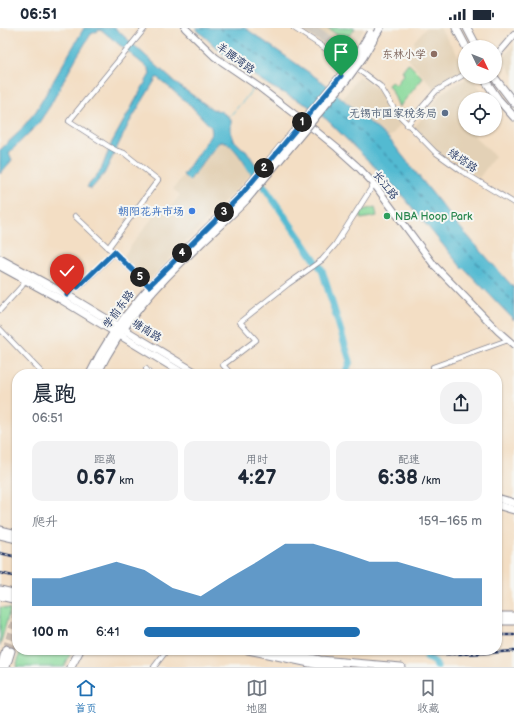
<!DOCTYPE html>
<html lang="zh">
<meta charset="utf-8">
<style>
body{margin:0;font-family:"Balsamiq Sans","LXGW WenKai TC",sans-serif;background:#f2f2f3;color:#1f2937;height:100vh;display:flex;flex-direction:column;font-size:15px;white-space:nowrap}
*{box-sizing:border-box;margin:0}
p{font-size:13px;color:#747a83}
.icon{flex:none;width:22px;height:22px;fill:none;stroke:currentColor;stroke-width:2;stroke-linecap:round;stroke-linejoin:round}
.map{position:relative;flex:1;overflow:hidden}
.sheet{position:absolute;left:12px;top:341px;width:490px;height:286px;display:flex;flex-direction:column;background:#fff;border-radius:16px;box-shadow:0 1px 3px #0004}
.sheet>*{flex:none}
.needle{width:26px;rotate:133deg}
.controls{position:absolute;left:458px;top:12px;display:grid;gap:8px}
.controls a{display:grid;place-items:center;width:44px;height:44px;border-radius:50%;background:#fff;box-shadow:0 1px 3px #0004;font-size:20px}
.pin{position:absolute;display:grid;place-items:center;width:34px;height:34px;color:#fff;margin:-41px -17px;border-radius:50% 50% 50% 0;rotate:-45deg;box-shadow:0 0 4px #0007}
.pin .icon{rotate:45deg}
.km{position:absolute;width:20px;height:20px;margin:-10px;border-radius:50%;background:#222;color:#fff;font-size:11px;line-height:20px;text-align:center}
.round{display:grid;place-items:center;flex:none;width:42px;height:42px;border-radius:16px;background:#f2f2f3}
.overview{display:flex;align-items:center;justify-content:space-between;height:68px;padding:0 20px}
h1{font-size:22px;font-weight:800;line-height:30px}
.metrics{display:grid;grid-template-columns:repeat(3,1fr);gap:6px;height:68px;padding:4px 20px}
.metrics div{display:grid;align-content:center;border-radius:10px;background:#f2f2f3;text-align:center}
.metrics b{font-size:20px;font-weight:800}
.metrics small{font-size:11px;font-weight:400}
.metrics p{font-size:11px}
.chart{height:112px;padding:8px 20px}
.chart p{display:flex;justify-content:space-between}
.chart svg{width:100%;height:72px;margin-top:4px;fill:#1f6fb2;opacity:.7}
ul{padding:0 20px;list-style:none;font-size:13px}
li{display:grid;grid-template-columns:64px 48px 1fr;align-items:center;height:30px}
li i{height:10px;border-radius:5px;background:#1f6fb2}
.status{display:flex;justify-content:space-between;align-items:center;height:28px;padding:0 20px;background:#fff;direction:ltr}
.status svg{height:11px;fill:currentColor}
.tab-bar{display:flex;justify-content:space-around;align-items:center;height:56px;border-top:1px solid #e0e1e3;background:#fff;font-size:11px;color:#747a83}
.tab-bar a{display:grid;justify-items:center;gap:2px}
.tab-bar .active{color:#1f6fb2}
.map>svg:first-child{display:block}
.built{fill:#e3d1b6}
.industrial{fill:#cbc3b8}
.green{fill:#88d99a;stroke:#52847c}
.water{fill:#53bad1;stroke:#377498}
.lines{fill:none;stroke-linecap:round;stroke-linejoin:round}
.stream{stroke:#53bad1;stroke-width:1}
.river{stroke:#53bad1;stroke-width:7}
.ferry{stroke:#2c5980;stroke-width:1;stroke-dasharray:5 4;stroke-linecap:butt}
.secondary-tunnel{stroke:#c8bbb0;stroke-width:7;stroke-dasharray:7 3.5;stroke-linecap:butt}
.minor-casing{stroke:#878691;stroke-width:6}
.tertiary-casing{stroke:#878691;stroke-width:8}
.secondary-casing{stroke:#878691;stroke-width:9}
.primary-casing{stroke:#878691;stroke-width:9}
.minor{stroke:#fff;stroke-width:4.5}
.tertiary{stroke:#fff;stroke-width:6}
.secondary{stroke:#fff;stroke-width:7}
.primary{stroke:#fff;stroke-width:7}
.rail-casing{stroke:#1b2f5e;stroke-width:2.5}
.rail{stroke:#f6f6f2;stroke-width:1;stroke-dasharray:3;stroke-linecap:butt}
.secondary-bridge-casing{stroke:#878691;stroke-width:9;stroke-linecap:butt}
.secondary-bridge{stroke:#fff;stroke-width:7}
.route-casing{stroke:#fff;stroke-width:8}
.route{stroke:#1f6fb2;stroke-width:5}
.education-dot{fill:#8d6e63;stroke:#f6f6f2;stroke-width:1.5}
.service-dot{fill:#5c6f8a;stroke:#f6f6f2;stroke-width:1.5}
.shop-dot{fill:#3f7fe0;stroke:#f6f6f2;stroke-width:1.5}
.leisure-dot{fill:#2e9e5b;stroke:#f6f6f2;stroke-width:1.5}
.labels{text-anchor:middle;stroke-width:4;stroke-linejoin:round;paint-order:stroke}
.education-label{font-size:11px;fill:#785e54;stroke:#f6f6f2;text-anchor:end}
.street-label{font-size:11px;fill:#1b2f5e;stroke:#f6f6f2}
.service-label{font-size:11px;fill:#4e5e75;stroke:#f6f6f2;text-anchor:end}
.shop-label{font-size:11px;fill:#366cbe;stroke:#f6f6f2;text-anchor:end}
.leisure-label{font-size:11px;fill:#27864d;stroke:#f6f6f2;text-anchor:start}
</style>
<div class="status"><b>06:51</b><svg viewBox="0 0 49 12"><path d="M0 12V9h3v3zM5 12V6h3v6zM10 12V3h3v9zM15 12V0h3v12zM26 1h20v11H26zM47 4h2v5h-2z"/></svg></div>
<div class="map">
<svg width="514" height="639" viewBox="0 0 514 639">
<rect width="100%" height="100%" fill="#f6f6f2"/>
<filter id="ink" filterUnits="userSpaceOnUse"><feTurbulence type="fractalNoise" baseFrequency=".025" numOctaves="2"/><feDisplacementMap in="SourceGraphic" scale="8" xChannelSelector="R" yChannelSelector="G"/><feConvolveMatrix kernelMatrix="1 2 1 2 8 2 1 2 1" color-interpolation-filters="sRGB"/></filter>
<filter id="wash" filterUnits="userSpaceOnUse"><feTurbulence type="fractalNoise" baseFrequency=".012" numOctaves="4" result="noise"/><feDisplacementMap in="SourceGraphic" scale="16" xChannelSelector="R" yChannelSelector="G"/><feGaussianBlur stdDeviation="0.9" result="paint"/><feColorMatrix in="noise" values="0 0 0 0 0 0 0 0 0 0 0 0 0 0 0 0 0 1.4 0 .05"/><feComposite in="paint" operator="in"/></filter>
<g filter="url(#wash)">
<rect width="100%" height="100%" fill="#f3dec4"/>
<!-- built -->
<g class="built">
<path d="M316,0H364L351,22L337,12L335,14Z"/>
<path d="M426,0H440L465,38V42L435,61L408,31L414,21V13Z"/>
<path d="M514,17V48L502,31Z"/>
<path d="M359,48L380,63L392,85L402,95L389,110L343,70Z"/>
<path d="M469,49H471L488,71H465V101H480L474,106L475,109L495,128L479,150L436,122L414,100L443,64Z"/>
<path d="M222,113L226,114L240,129L251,146L147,254L122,230L159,181L167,185L180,167L173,161L183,148L189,153L218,115Z"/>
</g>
<!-- industrial -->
<path class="industrial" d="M298,0H316L335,14L337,12L351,22L345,30Z"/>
<!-- green -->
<g class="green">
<path d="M328,0H355C347,15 337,7 328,0Z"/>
<path d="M408,35L423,50L399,79L393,65L388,57L391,54L396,57L404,45L402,43Z"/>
<path d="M375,179L377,188L361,191L359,183Z"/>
<path d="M0,579L10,581L0,618Z"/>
<path d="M21,622H72L64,639H16Z"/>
</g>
<!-- water -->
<g class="water">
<path d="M84,0H115L178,57L212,81L220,83L229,89L231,92V105L233,111L242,120L246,122L257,139L251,146C246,137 232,114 222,113L218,115L189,153L183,147L212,105L211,99L190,77L157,49L129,95L104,146L91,161L87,159L101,142L112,114L150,46L149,41L104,4L100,2L91,6L76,30L50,78L38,96L9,125L12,132L0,146V122L17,106L36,83Z"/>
<path d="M195,0H245L324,55L390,112L456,195L514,260V292L465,241L462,240L396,160L326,91L307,77L272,59L230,32Z"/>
</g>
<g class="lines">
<!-- stream -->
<path class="stream" d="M229,89L245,71L254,59"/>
<!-- river -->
<g class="river">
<path d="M249,137L322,242L350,333L345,346"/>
<path d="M427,630L433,633L437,638"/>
</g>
<!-- ferry -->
<g class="ferry">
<path d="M219,0L319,69"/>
<path d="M329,77L349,93L392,133L449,205L514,275"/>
</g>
</g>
</g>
<g filter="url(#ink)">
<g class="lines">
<!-- secondary-tunnel -->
<g class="secondary-tunnel">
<path d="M6,621L17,583"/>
<path d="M11,623L17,602"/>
</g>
<defs>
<g id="minor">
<path d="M294,0L363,45L380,58L396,84L435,124L463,144L514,175"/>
<path d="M407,97L436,63L465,46"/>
<path d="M75,188L149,258"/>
<path d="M108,220L158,152L124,125L117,123L108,118L69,93L145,0"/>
<path d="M67,267L76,256L79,259L114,225"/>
<path d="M0,282L22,258L25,252"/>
<path d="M0,301L43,346"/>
<path d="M433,339L508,312"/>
<path d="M146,341L150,346"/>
<path d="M231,346L223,337L256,312L240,294L288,256L322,232L335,217L374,156"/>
<path d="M154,639L167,622"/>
</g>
<g id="tertiary">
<path d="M185,0L215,29L259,59L315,102L337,120L358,139L374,156L434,237L498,303L514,317"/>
<path d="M495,29L514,7"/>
</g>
<g id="secondary">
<path d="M456,0L466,19"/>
<path d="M467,0L477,19"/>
<path d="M375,8L380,0"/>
<path d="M483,49L498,71L514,89"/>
<path d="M494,49L514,75"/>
<path d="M0,231L67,267L198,346"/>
<path d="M0,238L62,272L184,346"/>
<path d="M90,346C124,273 186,224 241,167"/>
<path d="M97,346C122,295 156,257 197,219C213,203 230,189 246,172"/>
<path d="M497,470L514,475"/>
<path d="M497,477L514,482"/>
<path d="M0,562L17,566"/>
<path d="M0,568L17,572"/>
<path d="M248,622L319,637L338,639"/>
<path d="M273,622L320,632L401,639"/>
<path d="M1,639L6,621"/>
<path d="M6,639L11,623"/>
<path d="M71,639L80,622"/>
</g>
<g id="primary">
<path d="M0,502L17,506"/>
<path d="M0,507L17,511"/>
<path d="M497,588H514"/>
<path d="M497,593H514"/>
</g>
</defs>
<!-- minor casing -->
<use href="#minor" class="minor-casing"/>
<!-- tertiary casing -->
<use href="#tertiary" class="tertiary-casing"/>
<!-- secondary casing -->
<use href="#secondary" class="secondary-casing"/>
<!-- primary casing -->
<use href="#primary" class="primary-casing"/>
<!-- minor -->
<use href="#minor" class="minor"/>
<!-- tertiary -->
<use href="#tertiary" class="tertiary"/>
<!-- secondary -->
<use href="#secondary" class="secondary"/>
<!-- primary -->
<use href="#primary" class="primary"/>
<defs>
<g id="rail">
<path d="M0,525L17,529"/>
<path d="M0,545L17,549"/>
<path d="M497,607H514"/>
<path d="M360,622C411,628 463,627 514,623"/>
</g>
</defs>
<!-- rail casing -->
<use href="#rail" class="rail-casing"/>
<!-- rail -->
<use href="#rail" class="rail"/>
<defs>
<g id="secondary-bridge">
<path d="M241,167L341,48L358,26L370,5"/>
<path d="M246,172L347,51L363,29L375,8"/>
</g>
</defs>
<!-- secondary-bridge casing -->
<use href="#secondary-bridge" class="secondary-bridge-casing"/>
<!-- secondary-bridge -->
<use href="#secondary-bridge" class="secondary-bridge"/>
</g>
</g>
<g class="lines" filter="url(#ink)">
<defs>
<path id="route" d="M67,267L76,256L78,259L114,224L149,258L241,167L341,48"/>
</defs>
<!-- route casing -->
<use href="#route" class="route-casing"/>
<!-- route -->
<use href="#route" class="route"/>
</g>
<!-- markers -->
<circle class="education-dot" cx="434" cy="26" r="4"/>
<circle class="service-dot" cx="445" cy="85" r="4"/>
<circle class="shop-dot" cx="192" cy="183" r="4"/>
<circle class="leisure-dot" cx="387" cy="188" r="4"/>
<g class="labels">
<!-- education labels -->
<g class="education-label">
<text x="426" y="30">东林小学</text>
</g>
<!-- street labels -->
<g class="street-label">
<text transform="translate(236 30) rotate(36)" y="4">羊腰湾路</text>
<text transform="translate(463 132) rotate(34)" y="4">绿塔路</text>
<text transform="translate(386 157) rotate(52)" y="4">长江路</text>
<text transform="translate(118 281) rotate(-54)" y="4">学前东路</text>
<text transform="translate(147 302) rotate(32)" y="4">塘南路</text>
</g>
<!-- service labels -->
<g class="service-label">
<text x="437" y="89">无锡市国家税务局</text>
</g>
<!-- shop labels -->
<g class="shop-label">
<text x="184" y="187">朝阳花卉市场</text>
</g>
<!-- leisure labels -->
<g class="leisure-label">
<text x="395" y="192">NBA Hoop Park</text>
</g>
</g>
</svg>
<div class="controls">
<a><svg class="needle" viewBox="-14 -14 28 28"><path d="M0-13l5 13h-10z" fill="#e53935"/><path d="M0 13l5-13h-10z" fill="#747a83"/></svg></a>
<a><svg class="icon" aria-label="locate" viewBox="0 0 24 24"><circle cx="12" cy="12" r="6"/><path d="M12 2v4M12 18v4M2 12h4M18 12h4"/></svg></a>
</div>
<div class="pin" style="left:341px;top:48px;background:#1e9e55"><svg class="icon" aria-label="arrive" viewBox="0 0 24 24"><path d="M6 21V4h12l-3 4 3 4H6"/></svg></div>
<div class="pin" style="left:67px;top:267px;background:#d93025"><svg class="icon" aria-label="check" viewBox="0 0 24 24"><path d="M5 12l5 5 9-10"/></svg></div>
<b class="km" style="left:302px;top:94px">1</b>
<b class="km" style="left:264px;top:140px">2</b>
<b class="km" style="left:224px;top:184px">3</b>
<b class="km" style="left:182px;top:225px">4</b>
<b class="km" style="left:140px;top:249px">5</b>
<section class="sheet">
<div class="overview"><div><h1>晨跑</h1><p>06:51</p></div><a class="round"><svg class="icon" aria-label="share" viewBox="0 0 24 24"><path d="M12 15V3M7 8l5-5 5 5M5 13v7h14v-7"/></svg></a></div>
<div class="metrics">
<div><p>距离</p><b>0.67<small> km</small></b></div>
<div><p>用时</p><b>4:27</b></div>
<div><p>配速</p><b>6:38<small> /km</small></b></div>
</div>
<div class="chart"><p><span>爬升</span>159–165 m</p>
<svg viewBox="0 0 160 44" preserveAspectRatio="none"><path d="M0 44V27L10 27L20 22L30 17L40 22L50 33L60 38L70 27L80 17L90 6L100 6L110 11L120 17L130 17L140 22L150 27L160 27V44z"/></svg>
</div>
<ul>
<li><b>100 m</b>6:41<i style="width:64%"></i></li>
</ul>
</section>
</div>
<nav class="tab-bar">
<a class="active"><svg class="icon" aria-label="home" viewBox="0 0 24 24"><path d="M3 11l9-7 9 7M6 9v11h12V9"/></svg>首页</a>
<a><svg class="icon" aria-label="map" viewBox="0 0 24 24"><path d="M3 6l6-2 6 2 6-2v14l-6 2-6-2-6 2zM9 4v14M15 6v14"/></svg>地图</a>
<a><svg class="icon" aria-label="saved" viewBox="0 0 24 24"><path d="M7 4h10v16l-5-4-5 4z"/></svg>收藏</a>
</nav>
